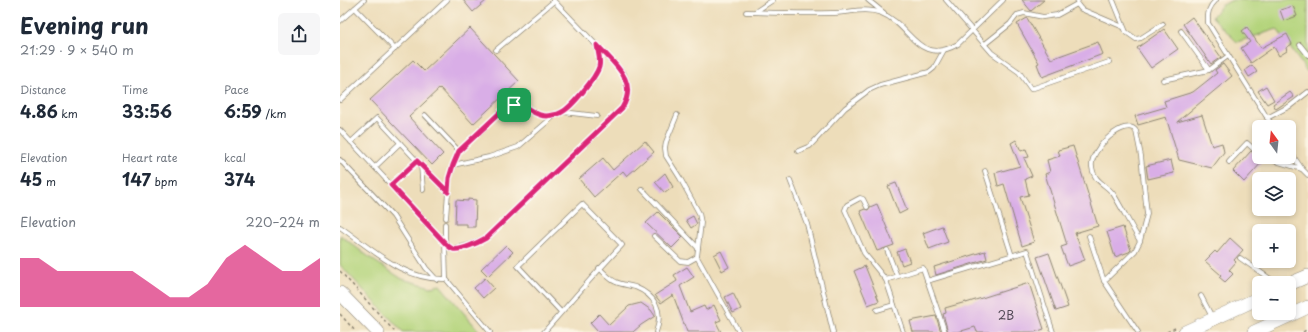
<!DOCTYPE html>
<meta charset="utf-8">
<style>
body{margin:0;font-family:"Playpen Sans",sans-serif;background:#f6f6f7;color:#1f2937;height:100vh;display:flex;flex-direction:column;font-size:15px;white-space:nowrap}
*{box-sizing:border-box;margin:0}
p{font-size:13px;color:#747a83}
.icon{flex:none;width:22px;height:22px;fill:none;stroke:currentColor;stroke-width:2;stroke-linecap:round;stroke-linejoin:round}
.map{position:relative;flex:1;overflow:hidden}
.sheet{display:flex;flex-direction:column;background:#fff;width:340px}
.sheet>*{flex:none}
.needle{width:26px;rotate:345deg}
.fabs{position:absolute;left:912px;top:120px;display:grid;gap:8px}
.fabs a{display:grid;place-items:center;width:44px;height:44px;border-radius:6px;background:#fff;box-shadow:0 2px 6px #0003;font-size:20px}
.pin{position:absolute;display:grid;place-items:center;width:34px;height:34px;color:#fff;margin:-17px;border-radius:8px;box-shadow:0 2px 6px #0006}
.round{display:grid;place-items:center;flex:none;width:42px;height:42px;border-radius:6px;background:#f6f6f7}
.head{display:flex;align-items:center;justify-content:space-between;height:68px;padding:0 20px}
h1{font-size:22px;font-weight:700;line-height:30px}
.metrics{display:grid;grid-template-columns:repeat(3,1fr);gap:6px;height:68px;padding:4px 20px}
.metrics div{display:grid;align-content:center}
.metrics b{font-size:17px;font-weight:700}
.metrics small{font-size:11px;font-weight:400}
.metrics p{font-size:11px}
.chart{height:112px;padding:8px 20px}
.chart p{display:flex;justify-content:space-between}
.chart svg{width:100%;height:72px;margin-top:4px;fill:#db2777;opacity:.7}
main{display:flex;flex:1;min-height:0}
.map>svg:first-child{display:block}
.green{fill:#b4d47b;stroke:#708053}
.building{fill:#d9aee7}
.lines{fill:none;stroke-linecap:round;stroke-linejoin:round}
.lane-casing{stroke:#8c8472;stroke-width:5.5}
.primary-casing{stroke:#8c8472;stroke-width:14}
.path{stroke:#8c8472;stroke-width:1.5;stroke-dasharray:3 3;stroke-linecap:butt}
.lane{stroke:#fff;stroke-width:4}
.primary{stroke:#fff;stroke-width:13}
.route-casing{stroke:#fff;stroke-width:8}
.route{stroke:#db2777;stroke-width:5}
.labels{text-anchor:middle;stroke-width:3;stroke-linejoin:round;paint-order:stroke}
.number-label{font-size:12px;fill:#564c5a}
</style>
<main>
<section class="sheet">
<div class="head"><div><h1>Evening run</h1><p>21:29 · 9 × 540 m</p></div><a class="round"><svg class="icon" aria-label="share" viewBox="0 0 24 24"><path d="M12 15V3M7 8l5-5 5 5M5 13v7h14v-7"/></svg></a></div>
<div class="metrics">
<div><p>Distance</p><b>4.86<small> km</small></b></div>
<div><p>Time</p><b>33:56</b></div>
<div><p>Pace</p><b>6:59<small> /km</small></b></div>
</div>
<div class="metrics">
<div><p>Elevation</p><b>45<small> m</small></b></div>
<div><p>Heart rate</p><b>147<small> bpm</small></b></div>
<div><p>kcal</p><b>374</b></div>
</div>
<div class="chart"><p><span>Elevation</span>220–224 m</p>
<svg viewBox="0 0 160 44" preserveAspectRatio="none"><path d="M0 44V14L10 14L20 22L30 22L40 22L50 22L60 22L70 30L80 38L90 38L100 30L110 14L120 6L130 14L140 22L150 22L160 14V44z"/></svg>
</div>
</section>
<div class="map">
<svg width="968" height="332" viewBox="0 0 968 332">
<rect width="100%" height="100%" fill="#fcf5e5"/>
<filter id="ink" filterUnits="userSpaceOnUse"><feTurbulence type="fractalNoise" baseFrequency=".025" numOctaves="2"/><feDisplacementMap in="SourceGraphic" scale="8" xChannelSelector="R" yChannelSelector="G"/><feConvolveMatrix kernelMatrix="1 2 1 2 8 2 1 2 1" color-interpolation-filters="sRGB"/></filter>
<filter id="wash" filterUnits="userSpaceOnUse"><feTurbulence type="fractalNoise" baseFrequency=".012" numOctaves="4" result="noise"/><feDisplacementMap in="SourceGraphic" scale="16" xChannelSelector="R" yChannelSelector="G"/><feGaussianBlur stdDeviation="0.9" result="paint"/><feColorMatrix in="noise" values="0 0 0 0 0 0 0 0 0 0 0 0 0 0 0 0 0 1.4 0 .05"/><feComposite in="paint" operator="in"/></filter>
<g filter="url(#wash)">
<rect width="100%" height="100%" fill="#edddba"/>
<!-- green -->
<g class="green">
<path d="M892,0H968V73L937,29L897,42L872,17L881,6Z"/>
<path d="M0,235L33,260L62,279L91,287L100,285L140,332H63L0,265Z"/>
</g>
<g id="blocks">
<!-- building -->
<g class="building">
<path d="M123,0H147L133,12Z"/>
<path d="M682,0H704L691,11Z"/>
<path d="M953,6L957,16L944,21L940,10Z"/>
<path d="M852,17L881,57L871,64L843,24Z"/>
<path d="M687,18L711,59L758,42L763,54L702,77L697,64L699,63L677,24Z"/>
<path d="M907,27L921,48L947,34L952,44L946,48L947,51L939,56L934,47L911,63L901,48L910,42L902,31Z"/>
<path d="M130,28L179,81L133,124L100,88L69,117L103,154L92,165L30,100L73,60L84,71Z"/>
<path d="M824,29L838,49L811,68L797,48Z"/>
<path d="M883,64L892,76L837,122L862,115L872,146L882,143L884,152L872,168L839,160L826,117L798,125L795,116L826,107L824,101L853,92L877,73L875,70Z"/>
<path d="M912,65L917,72L909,77L905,70Z"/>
<path d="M926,86L934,100L927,104L918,91Z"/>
<path d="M950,92L954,97L936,109L933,104Z"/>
<path d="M676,140L681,151L686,149L689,157L684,158L692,176L685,179L689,195L680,197L694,242L682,246L664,184L658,186L655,173L680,166L671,143Z"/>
<path d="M305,141L314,152L287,176L283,171L254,197L239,179L263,158L273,170Z"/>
<path d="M733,146L758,226L735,233L745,260L728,266L721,247L727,245L705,174L710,172L707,160L720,156L718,150Z"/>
<path d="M911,151L919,157L922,162L904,182L893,171Z"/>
<path d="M831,160L834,173L808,179L806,166Z"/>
<path d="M325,173L333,187L325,193L315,182Z"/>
<path d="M556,183L567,210L559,214L548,186Z"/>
<path d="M128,199L136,200L135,227H127V224H115L116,200L128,201Z"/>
<path d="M537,204L554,245L537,251L520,211L525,209L528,210L530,207Z"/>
<path d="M318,212L343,237L332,248L306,223Z"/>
<path d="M353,216L357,224L351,228L346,220Z"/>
<path d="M602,226L608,242L589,249L583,233Z"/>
<path d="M783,227L791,250L789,252L775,257L767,232Z"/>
<path d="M890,238L903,250L894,260L896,262L889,270L893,274L885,282L879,277L881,275L865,261L875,251L877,253Z"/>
<path d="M166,245L173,252L148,276L141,269Z"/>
<path d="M565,249L570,262L562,265L557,252Z"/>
<path d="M381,251L389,267L382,271L374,255Z"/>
<path d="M645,251L647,259L596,275L594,267Z"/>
<path d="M709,253L728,307L716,311L697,257Z"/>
<path d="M525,266L539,301L528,305L514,271Z"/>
<path d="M347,267L354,277L340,286L350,312L364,306L366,310L374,305L381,320L376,322L381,332H347L333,295L321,303L315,295L337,281L334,275Z"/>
<path d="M145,278L154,288L143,298L134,288Z"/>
<path d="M689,283L704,329L695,332H637L635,327L618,332H608L603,314L606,313L605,308L626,302V303Z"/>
<path d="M393,293L401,309L393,313L385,297Z"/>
<path d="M301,303L311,310L315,316L301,325L293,332H258L250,323L259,314L269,325L289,306Z"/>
<path d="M596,316L601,332H573L570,321Z"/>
</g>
</g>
</g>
<g filter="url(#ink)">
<use href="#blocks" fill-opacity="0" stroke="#8c8472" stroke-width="1"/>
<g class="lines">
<defs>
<g id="lane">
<path d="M528,0L544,13"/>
<path d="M606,0L652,53L679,72L691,89L769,62"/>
<path d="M738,0L737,4L741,9L783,27"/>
<path d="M773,0L786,32L796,39L801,38L823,24"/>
<path d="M876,0C869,7 867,13 868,23L933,127"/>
<path d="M15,8L55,49"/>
<path d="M406,12C435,13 463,14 492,13C508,13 525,7 541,13C572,25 577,67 618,44L663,0"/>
<path d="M415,12L433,0"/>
<path d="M0,21L24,0"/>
<path d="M841,31L869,70L888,56"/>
<path d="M645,44L670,24L677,15L684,13L703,17L717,15L737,4"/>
<path d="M960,45L968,55"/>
<path d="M156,50L214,1"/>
<path d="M823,80L869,70"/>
<path d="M0,100L107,0"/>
<path d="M223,112L257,116"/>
<path d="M85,115L119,151"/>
<path d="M337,115L326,142L325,148L326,156L340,178L359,213L361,223L357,257L399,332"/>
<path d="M927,118L950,106L968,92"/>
<path d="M0,130L105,243L106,279L150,332"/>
<path d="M11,142L37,118L77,161L108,192L106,218"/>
<path d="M949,150L962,169L968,175"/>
<path d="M458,151L470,146L505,108L529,90L540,85L589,72L594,68L604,50"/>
<path d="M922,157L962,169"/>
<path d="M0,160L53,216L86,268L97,280"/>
<path d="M889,162L907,143L919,154"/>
<path d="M81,165L83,190"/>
<path d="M113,165L149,157L178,147L215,115"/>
<path d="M35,167L60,143"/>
<path d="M645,171L672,256"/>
<path d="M450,180L467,224L493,332"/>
<path d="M51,185L77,161"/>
<path d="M302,189L358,248"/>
<path d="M108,192L109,178L119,151L166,107C170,106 174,104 178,104C187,106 194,116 207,116C212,115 218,115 222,112C232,107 255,78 259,67C261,60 258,53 257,46"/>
<path d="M527,207L523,199L520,198L507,205L505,210L524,253L546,280L563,332"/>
<path d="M105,224V243L112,249L130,245L146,238L282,108C290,97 289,86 284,74L213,0"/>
<path d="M0,227C32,249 64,281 106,279"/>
<path d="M314,236L340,261L348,262L357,257"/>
<path d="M749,236L764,281L798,332"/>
<path d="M547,250L557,276"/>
<path d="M900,258L936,283"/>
<path d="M259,268C264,272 270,280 276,282C282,285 289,285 295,287C315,295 324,311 316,332"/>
<path d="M546,280L583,268L605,332"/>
<path d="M587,281L687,251L713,332"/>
<path d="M764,281L795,251L800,241L807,214L801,156L796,131C787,116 749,149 752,167C754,183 767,184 774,195C783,210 791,226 800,241"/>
<path d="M861,296L872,317"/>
<path d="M537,310L554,305"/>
<path d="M204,332C230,303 255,273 282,245L242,204L178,266L221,312"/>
</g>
<g id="primary">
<path d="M949,284L968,276"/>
<path d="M0,293L38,332"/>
<path d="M845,332L919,298"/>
<path d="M914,332L968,307"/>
</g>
</defs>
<!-- lane casing -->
<use href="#lane" class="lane-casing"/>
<!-- primary casing -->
<use href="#primary" class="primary-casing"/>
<!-- path -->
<g class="path">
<path d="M0,271L55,332"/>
<path d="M0,314L16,332"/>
<path d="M827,332L835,328"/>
<path d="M963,332L968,329"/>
</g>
<!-- lane -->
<use href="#lane" class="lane"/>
<!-- primary -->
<use href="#primary" class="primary"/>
</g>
</g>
<g class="lines" filter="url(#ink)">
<defs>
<path id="route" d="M257,45C274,64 299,81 282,108L146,238C139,242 121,251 113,249C110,248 107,245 105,243L51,185L77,161L108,192L109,178L113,165L119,151L166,107C170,106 174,104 179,105C188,106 194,116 207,116C212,115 218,115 222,112C232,107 256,77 259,67C261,60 258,52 257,45Z"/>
</defs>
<!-- route casing -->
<use href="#route" class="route-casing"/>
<!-- route -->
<use href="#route" class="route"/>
</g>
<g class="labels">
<!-- number labels -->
<g class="number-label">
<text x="666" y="320">2В</text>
</g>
</g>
</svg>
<div class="fabs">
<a><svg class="needle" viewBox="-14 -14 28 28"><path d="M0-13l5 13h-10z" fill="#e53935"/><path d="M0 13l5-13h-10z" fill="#747a83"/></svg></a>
<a><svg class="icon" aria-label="layers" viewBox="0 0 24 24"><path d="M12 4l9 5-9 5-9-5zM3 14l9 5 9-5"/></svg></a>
<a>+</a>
<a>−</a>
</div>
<div class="pin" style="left:174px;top:105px;background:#1e9e55"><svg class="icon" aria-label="arrive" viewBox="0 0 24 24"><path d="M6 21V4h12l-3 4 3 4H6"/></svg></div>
</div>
</main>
